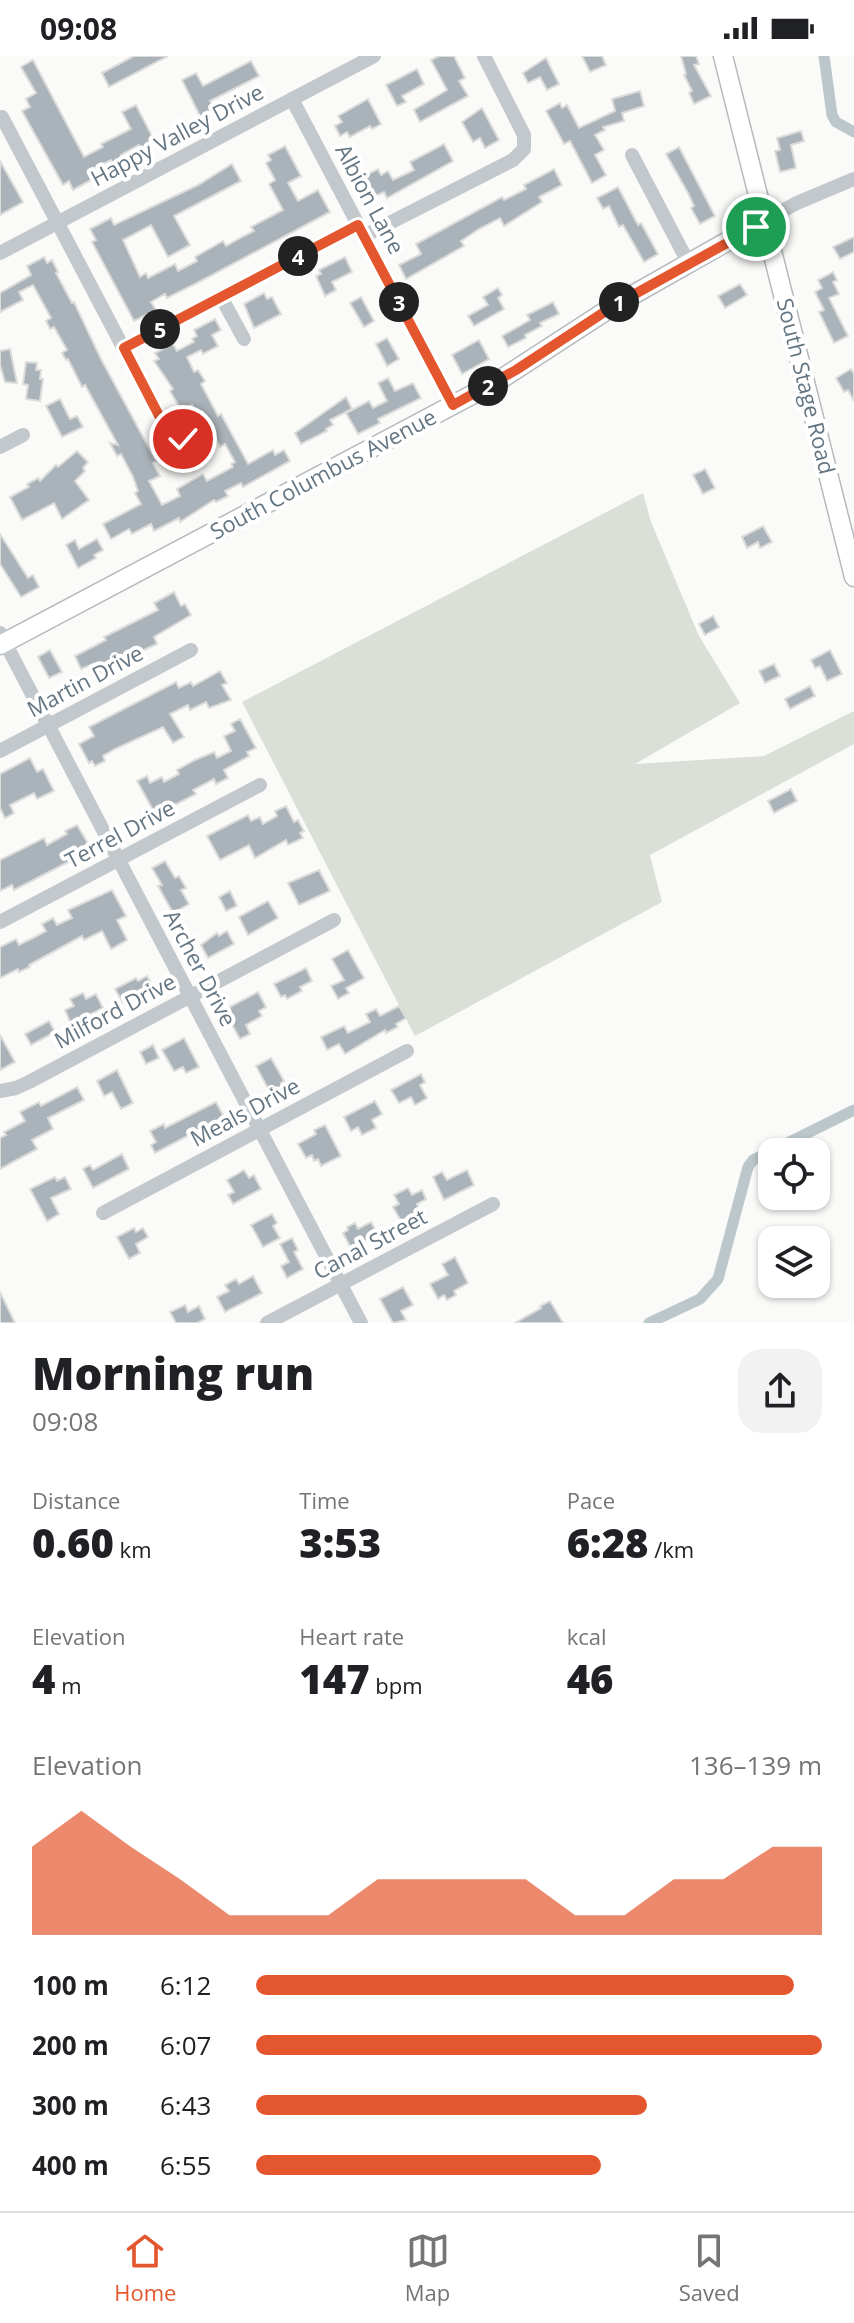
<!DOCTYPE html>
<meta charset="utf-8">
<style>
body{margin:0;font-family:"Open Sans",sans-serif;background:#f2f2f2;color:#202124;height:100vh;display:flex;flex-direction:column;font-size:30px;white-space:nowrap}
*{box-sizing:border-box;margin:0}
p{font-size:26px;color:#757577}
.icon{flex:none;width:44px;height:44px;fill:none;stroke:currentColor;stroke-width:2;stroke-linecap:round;stroke-linejoin:round}
.map{position:relative;height:1267px;overflow:hidden}
.drawer{display:flex;flex-direction:column;background:#fff;flex:1}
.drawer>*{flex:none}
.buttons{position:absolute;left:758px;top:1082px;display:grid;gap:16px}
.buttons a{display:grid;place-items:center;width:72px;height:72px;border-radius:16px;background:#fff;box-shadow:0 2px 6px #0004;font-size:40px}
.pin{position:absolute;display:grid;place-items:center;width:68px;height:68px;color:#fff;margin:-34px;border:4px solid #fff;border-radius:50%;box-shadow:0 2px 8px #0007}
.km{position:absolute;width:40px;height:40px;margin:-20px;border-radius:50%;background:#222;color:#fff;font-size:22px;line-height:40px;text-align:center}
.round{display:grid;place-items:center;flex:none;width:84px;height:84px;border-radius:24px;background:#f2f2f2}
.summary{display:flex;align-items:center;justify-content:space-between;height:136px;padding:0 32px}
h1{font-size:44px;font-weight:800;line-height:60px}
.stats{display:grid;grid-template-columns:repeat(3,1fr);gap:12px;height:136px;padding:8px 32px}
.stats div{display:grid;align-content:center}
.stats b{font-size:40px;font-weight:800}
.stats small{font-size:22px;font-weight:400}
.stats p{font-size:22px}
.chart{height:224px;padding:16px 32px}
.chart p{display:flex;justify-content:space-between}
.chart svg{width:100%;height:144px;margin-top:8px;fill:#e4572e;opacity:.7}
ul{padding:0 32px;list-style:none;font-size:26px}
li{display:grid;grid-template-columns:128px 96px 1fr;align-items:center;height:60px}
li i{height:20px;border-radius:10px;background:#e4572e}
.status{display:flex;justify-content:space-between;align-items:center;height:56px;padding:0 40px;background:#fff;direction:ltr}
.status svg{height:22px;fill:currentColor}
.menu{display:flex;justify-content:space-around;align-items:center;height:112px;border-top:2px solid #e0e0e0;background:#fff;font-size:22px;color:#757577}
.menu a{display:grid;justify-items:center;gap:4px}
.menu .on{color:#e4572e}
.map>svg:first-child{display:block}
.green{fill:#dadfd7}
.lines{fill:none;stroke-linecap:round;stroke-linejoin:round}
.canal{stroke:#bbc7cb;stroke-width:11}
.building{fill:#aab3b9;stroke:#dcdcda;stroke-width:2}
.major-casing{stroke:#b5babe;stroke-width:21}
.minor{stroke:#c3c8cc;stroke-width:14}
.major{stroke:#fff;stroke-width:18}
.route-casing{stroke:#fff;stroke-width:16}
.route{stroke:#e4572e;stroke-width:10}
.labels{text-anchor:middle;stroke-width:8;stroke-linejoin:round;paint-order:stroke}
.street-label{font-size:22px;fill:#657683;stroke:#fff}
</style>
<div class="status"><b>09:08</b><svg viewBox="0 0 49 12"><path d="M0 12V9h3v3zM5 12V6h3v6zM10 12V3h3v9zM15 12V0h3v12zM26 1h20v11H26zM47 4h2v5h-2z"/></svg></div>
<div class="map">
<svg width="854" height="1267" viewBox="0 0 854 1267">
<rect width="100%" height="100%" fill="#fafaf8"/>
<!-- green -->
<path class="green" d="M643,437L651,466L699,580L740,647L635,708L764,700L854,655V688L650,799L662,846L415,980L242,646Z"/>
<g class="lines">
<!-- canal -->
<g class="canal">
<path d="M824,0L832,59L836,66L854,76"/>
<path d="M649,1267L700,1243L718,1223L748,1111L753,1104L854,1054"/>
</g>
</g>
<!-- building -->
<g class="building">
<path d="M134,0H168L109,31L102,17Z"/>
<path d="M439,0H454L465,22L459,25L468,40L420,66L414,54L447,34L431,4Z"/>
<path d="M582,0H602L606,9L590,16Z"/>
<path d="M681,0H696L699,8L694,9L711,40L694,48L689,37L692,35L684,19L686,18Z"/>
<path d="M546,2L559,28L547,34L540,21L528,27L523,17Z"/>
<path d="M33,4L84,101L103,91L101,88L131,73L122,56L136,49L155,86L141,94L139,89L121,99L124,106L114,111L111,104L89,115L93,123L73,134L69,125L63,129L22,55L30,51L26,43L36,37L21,11Z"/>
<path d="M251,5L259,20L210,45L215,54L201,62L182,24L196,17L203,30Z"/>
<path d="M417,13L424,28L402,40L406,46L397,50L386,29Z"/>
<path d="M640,35L644,50L622,57L624,65L603,71L605,74L595,79L604,94L595,99L606,119L592,127L570,85L564,88L546,55L560,47L562,52L567,49L579,72L615,55L612,43Z"/>
<path d="M368,43L381,68L372,73L370,70L350,81L347,76L340,80L335,70L342,66L338,60Z"/>
<path d="M482,52L499,84L485,92L480,82L473,86L462,66Z"/>
<path d="M801,75L804,85L791,89L796,112L780,116L775,95L780,94L777,82Z"/>
<path d="M444,88L453,105L387,142L384,136L373,141L362,121L378,113L381,119L388,115L393,124L414,114L410,106Z"/>
<path d="M285,90L301,120L288,127L298,145L318,134L330,156L197,227L167,242L165,238L151,246L156,254L134,265L92,186L96,184L90,173L111,162L114,169L198,129L232,108L241,125L174,160L190,189L168,201L151,169L123,184L140,221L146,217L148,222L175,208L178,215L197,205L195,201L223,185L226,190L244,180L254,175L251,171L283,154L269,128L275,124L266,107L271,104L268,99Z"/>
<path d="M679,91L715,160L700,168L691,152L694,150L688,137L666,98Z"/>
<path d="M0,105L23,146L0,159Z"/>
<path d="M554,113L562,129L539,141L542,146L504,170L500,162L479,173L461,185L464,190L406,223L399,209L421,198L416,188L502,141L504,144L526,133L524,129Z"/>
<path d="M618,131L638,169L641,167L658,198L644,206L623,169L619,171L609,150L603,153L597,142Z"/>
<path d="M854,181V196L840,203L833,191Z"/>
<path d="M44,201L47,207L52,204L58,216L56,217L72,247L74,246L101,303L156,405L153,407L160,420L149,425L162,449L180,440L177,433L203,418L207,425L233,411L231,408L235,406L225,388L220,391L203,356L197,359L192,349L181,354L170,335L173,333L154,305L159,303L155,297L173,288L177,295L194,286L192,283L197,280L194,274L215,263L221,274L212,279L218,290L203,298L201,294L187,301L194,316L198,314L205,325L201,328L218,360L221,358L248,408L273,394L275,399L284,394L290,405L243,431L241,427L225,435L228,440L216,446L214,444L180,466L179,462L154,475L151,468L132,478L129,473L111,483L103,468L141,448L135,437L138,435L133,421L121,398L117,400L110,387L118,389L85,329L82,331L68,303L66,304L62,297L67,294L54,271L50,273L46,265L51,262L33,229L19,236L23,244L0,256V237L31,219L27,210Z"/>
<path d="M345,201L352,216L332,226L336,234L325,240L316,220L321,218L319,214Z"/>
<path d="M833,216L837,224L833,226L839,238L829,242L848,280L834,287L819,256L824,254L815,236L822,232L818,224Z"/>
<path d="M740,228L747,239L725,252L718,240Z"/>
<path d="M498,232L502,239L498,242L504,253L474,270L468,260L488,249L483,241Z"/>
<path d="M264,237L267,243L272,241L281,258L254,272L244,248Z"/>
<path d="M361,241L374,265L364,271L350,247Z"/>
<path d="M553,246L559,258L540,267L542,270L525,279L526,282L508,291L502,280L530,264L527,259Z"/>
<path d="M387,282L399,303L387,310L376,288Z"/>
<path d="M479,284L489,303L462,318L452,299Z"/>
<path d="M10,293L17,327L5,326L0,309V295Z"/>
<path d="M26,306L37,307L36,314H41L40,323H43L40,345L26,343L28,329L23,328Z"/>
<path d="M851,313L854,318V345L848,334L844,336L836,322Z"/>
<path d="M388,322L395,335L413,327L421,342L378,363L380,367L358,378L346,357L369,345L373,352L387,345L378,327Z"/>
<path d="M346,341L352,353L330,364L333,369L326,373L327,375L301,388L295,377Z"/>
<path d="M60,343L70,363L77,360L83,371L62,381L46,350Z"/>
<path d="M77,395L88,406L83,412L85,415L75,425L89,444L62,463L54,447L22,464L10,441L29,431L27,428L38,422L40,425L56,409L58,411Z"/>
<path d="M705,413L715,432L703,438L693,419Z"/>
<path d="M763,470L772,486L760,492L758,486L747,492L742,481Z"/>
<path d="M0,478L28,522L33,519L39,531L21,541L0,508Z"/>
<path d="M97,483L103,494L94,499L96,502L78,512L66,489L75,484L79,493Z"/>
<path d="M174,536L181,550L185,548L191,559L154,581L157,588L128,601L98,619L93,608L81,613L75,600L106,584L104,581L158,554L154,547Z"/>
<path d="M713,560L719,571L705,579L699,568Z"/>
<path d="M50,594L62,616L49,622L38,601Z"/>
<path d="M830,594L842,618L827,625L820,610L815,612L811,604Z"/>
<path d="M774,608L780,620L765,627L759,615Z"/>
<path d="M220,615L227,627L222,629L231,644L209,652L206,646L190,654L188,649L170,658L184,681L173,687L163,671L115,693L103,700L105,705L95,710L92,705L89,707L79,688L94,680L89,671L176,626L179,632L191,626L193,630Z"/>
<path d="M810,630L815,640L790,653L785,643Z"/>
<path d="M240,663L256,692L247,696L249,700L224,714L228,722L216,728L214,723L193,734L196,738L165,754L162,749L153,754L137,725L147,720L150,727L162,721L164,726L179,718L177,714L195,704L214,696L217,702L231,695L224,680L235,675L231,668Z"/>
<path d="M30,702L37,716L43,713L54,735L37,743L34,737L10,749L14,757L5,762L0,752V718Z"/>
<path d="M791,733L797,745L774,757L768,745Z"/>
<path d="M286,750L294,766L298,764L304,775L300,777L303,782L288,789L286,784L255,802L249,789L220,804L207,780L248,759L251,765L260,761L263,768L277,760L275,755Z"/>
<path d="M77,769L89,789L76,796L78,801L14,834L12,829L0,835V804L44,782L47,789L67,778L65,775Z"/>
<path d="M165,805L175,822L179,820L186,832L181,834L189,848L173,857L158,830L162,829L152,812Z"/>
<path d="M319,814L330,835L299,849L288,827Z"/>
<path d="M112,834L126,860L117,864L127,884L111,893L102,875L84,884L82,880L29,909L30,911L19,916L18,913L0,922V891L16,883L19,889L33,882L46,875L42,868L53,862L57,869L72,862L68,854Z"/>
<path d="M230,835L237,850L226,855L219,841Z"/>
<path d="M268,845L278,862L248,879L239,861Z"/>
<path d="M227,875L234,888L208,902L201,889L217,877L219,880Z"/>
<path d="M348,894L364,922L346,932L349,937L338,943L331,930L344,924L332,903Z"/>
<path d="M306,912L312,925L300,931L302,935L287,943L285,939L281,941L274,928Z"/>
<path d="M147,920L153,931L123,947L115,933L136,922L138,925Z"/>
<path d="M258,936L266,951L259,955L262,960L246,969L250,978L240,983L224,954Z"/>
<path d="M83,937L86,943L96,938L103,952L71,968L65,954L74,950L70,943Z"/>
<path d="M399,950L406,962L396,968L398,971L386,977L385,974L345,998L339,988L327,994L321,981L344,970L348,977L370,966L366,958L376,953L380,960Z"/>
<path d="M49,965L55,976L31,989L25,978Z"/>
<path d="M0,979L15,1006L0,1014Z"/>
<path d="M184,982L199,1011L186,1017L183,1011L174,1015L162,994Z"/>
<path d="M153,989L159,1002L146,1008L140,996Z"/>
<path d="M271,1002L284,1025L281,1027L285,1033L272,1040L256,1010Z"/>
<path d="M117,1014L133,1047L121,1053L112,1036L104,1040L97,1025Z"/>
<path d="M421,1018L425,1026L420,1029L427,1042L415,1049L411,1041L399,1047L391,1034Z"/>
<path d="M77,1031L84,1044L48,1062L53,1073L32,1084L37,1093L0,1113V1082L6,1079L4,1076L25,1065L20,1056L39,1046L41,1050Z"/>
<path d="M375,1045L382,1058L372,1064L376,1072L362,1079L358,1071L351,1075L344,1061Z"/>
<path d="M216,1046L224,1061L155,1097L151,1089L156,1086L150,1075L164,1068L165,1072Z"/>
<path d="M325,1069L341,1100L321,1110L318,1103L314,1105L312,1099L306,1102L298,1088L316,1078L314,1074Z"/>
<path d="M122,1098L129,1113L93,1132L83,1113L90,1109L93,1114Z"/>
<path d="M244,1114L249,1122L254,1119L261,1133L233,1148L228,1139L234,1136L227,1124Z"/>
<path d="M467,1114L474,1129L444,1144L433,1121L442,1116L447,1124Z"/>
<path d="M55,1121L57,1125L65,1121L71,1133L51,1142L59,1158L47,1165L30,1133Z"/>
<path d="M408,1132L412,1139L422,1134L426,1143L417,1148L420,1155L401,1165L393,1151L399,1148L394,1139Z"/>
<path d="M272,1158L277,1167L273,1170L280,1182L263,1191L251,1169Z"/>
<path d="M371,1166L378,1179L351,1192L343,1177L348,1174L347,1171L355,1167L358,1173Z"/>
<path d="M134,1172L136,1176L143,1172L148,1181L136,1188L140,1197L129,1203L117,1181Z"/>
<path d="M292,1182L298,1194L294,1196L303,1213L287,1222L281,1210L289,1206L280,1188Z"/>
<path d="M455,1201L468,1227L454,1235L456,1239L447,1244L444,1239L438,1243L430,1228L448,1219L442,1208Z"/>
<path d="M253,1220L262,1237L225,1256L217,1241L229,1235L225,1229L236,1223L239,1228Z"/>
<path d="M403,1231L413,1249L401,1255L406,1264L393,1267L380,1243Z"/>
<path d="M0,1236L15,1267H0Z"/>
<path d="M550,1245L563,1267H515L541,1252L540,1250Z"/>
<path d="M185,1249L188,1256L199,1250L205,1263L197,1267H176L170,1256Z"/>
</g>
<g class="lines">
<defs>
<g id="major">
<path d="M723,0L854,521"/>
<path d="M0,589L498,325L615,249L765,164"/>
</g>
</defs>
<!-- major casing -->
<use href="#major" class="major-casing"/>
<!-- minor -->
<g class="minor">
<path d="M292,43L453,349"/>
<path d="M2,61L168,377L183,383"/>
<path d="M632,99L689,208"/>
<path d="M765,164L797,147L854,123"/>
<path d="M364,180L513,104L524,93V79L484,0"/>
<path d="M0,197L374,0"/>
<path d="M221,241L244,283"/>
<path d="M124,292L358,169"/>
<path d="M0,391L23,379"/>
<path d="M0,577L361,1267"/>
<path d="M0,695L191,594"/>
<path d="M0,866L260,729"/>
<path d="M0,1035L16,1032L29,1026L334,864"/>
<path d="M103,1157L407,995"/>
<path d="M267,1267L493,1148"/>
</g>
<!-- major -->
<use href="#major" class="major"/>
</g>
<g class="lines">
<defs>
<path id="route" d="M183,383L168,377L124,292L358,169L453,349L516,314L615,249L756,171"/>
</defs>
<!-- route casing -->
<use href="#route" class="route-casing"/>
<!-- route -->
<use href="#route" class="route"/>
</g>
<g class="labels">
<!-- street labels -->
<g class="street-label">
<text transform="translate(177 79) rotate(-28)" y="8">Happy Valley Drive</text>
<text transform="translate(370 143) rotate(62)" y="8">Albion Lane</text>
<text transform="translate(806 330) rotate(76)" y="8">South Stage Road</text>
<text transform="translate(323 418) rotate(-28)" y="8">South Columbus Avenue</text>
<text transform="translate(85 625) rotate(-28)" y="8">Martin Drive</text>
<text transform="translate(120 778) rotate(-28)" y="8">Terrel Drive</text>
<text transform="translate(200 912) rotate(62)" y="8">Archer Drive</text>
<text transform="translate(115 955) rotate(-28)" y="8">Milford Drive</text>
<text transform="translate(245 1056) rotate(-28)" y="8">Meals Drive</text>
<text transform="translate(370 1188) rotate(-28)" y="8">Canal Street</text>
</g>
</g>
</svg>
<div class="buttons">
<a><svg class="icon" aria-label="locate" viewBox="0 0 24 24"><circle cx="12" cy="12" r="6"/><path d="M12 2v4M12 18v4M2 12h4M18 12h4"/></svg></a>
<a><svg class="icon" aria-label="layers" viewBox="0 0 24 24"><path d="M12 4l9 5-9 5-9-5zM3 14l9 5 9-5"/></svg></a>
</div>
<div class="pin" style="left:756px;top:171px;background:#1e9e55"><svg class="icon" aria-label="arrive" viewBox="0 0 24 24"><path d="M6 21V4h12l-3 4 3 4H6"/></svg></div>
<div class="pin" style="left:183px;top:383px;background:#d93025"><svg class="icon" aria-label="check" viewBox="0 0 24 24"><path d="M5 12l5 5 9-10"/></svg></div>
<b class="km" style="left:619px;top:246px">1</b>
<b class="km" style="left:488px;top:330px">2</b>
<b class="km" style="left:399px;top:246px">3</b>
<b class="km" style="left:298px;top:200px">4</b>
<b class="km" style="left:160px;top:273px">5</b>
</div>
<section class="drawer">
<div class="summary"><div><h1>Morning run</h1><p>09:08</p></div><a class="round"><svg class="icon" aria-label="share" viewBox="0 0 24 24"><path d="M12 15V3M7 8l5-5 5 5M5 13v7h14v-7"/></svg></a></div>
<div class="stats">
<div><p>Distance</p><b>0.60<small> km</small></b></div>
<div><p>Time</p><b>3:53</b></div>
<div><p>Pace</p><b>6:28<small> /km</small></b></div>
</div>
<div class="stats">
<div><p>Elevation</p><b>4<small> m</small></b></div>
<div><p>Heart rate</p><b>147<small> bpm</small></b></div>
<div><p>kcal</p><b>46</b></div>
</div>
<div class="chart"><p><span>Elevation</span>136–139 m</p>
<svg viewBox="0 0 160 44" preserveAspectRatio="none"><path d="M0 44V17L10 6L20 17L30 27L40 38L50 38L60 38L70 27L80 27L90 27L100 27L110 38L120 38L130 27L140 27L150 17L160 17V44z"/></svg>
</div>
<ul>
<li><b>100 m</b>6:12<i style="width:95%"></i></li>
<li><b>200 m</b>6:07<i style="width:100%"></i></li>
<li><b>300 m</b>6:43<i style="width:69%"></i></li>
<li><b>400 m</b>6:55<i style="width:61%"></i></li>
</ul>
</section>
<nav class="menu">
<a class="on"><svg class="icon" aria-label="home" viewBox="0 0 24 24"><path d="M3 11l9-7 9 7M6 9v11h12V9"/></svg>Home</a>
<a><svg class="icon" aria-label="map" viewBox="0 0 24 24"><path d="M3 6l6-2 6 2 6-2v14l-6 2-6-2-6 2zM9 4v14M15 6v14"/></svg>Map</a>
<a><svg class="icon" aria-label="saved" viewBox="0 0 24 24"><path d="M7 4h10v16l-5-4-5 4z"/></svg>Saved</a>
</nav>
